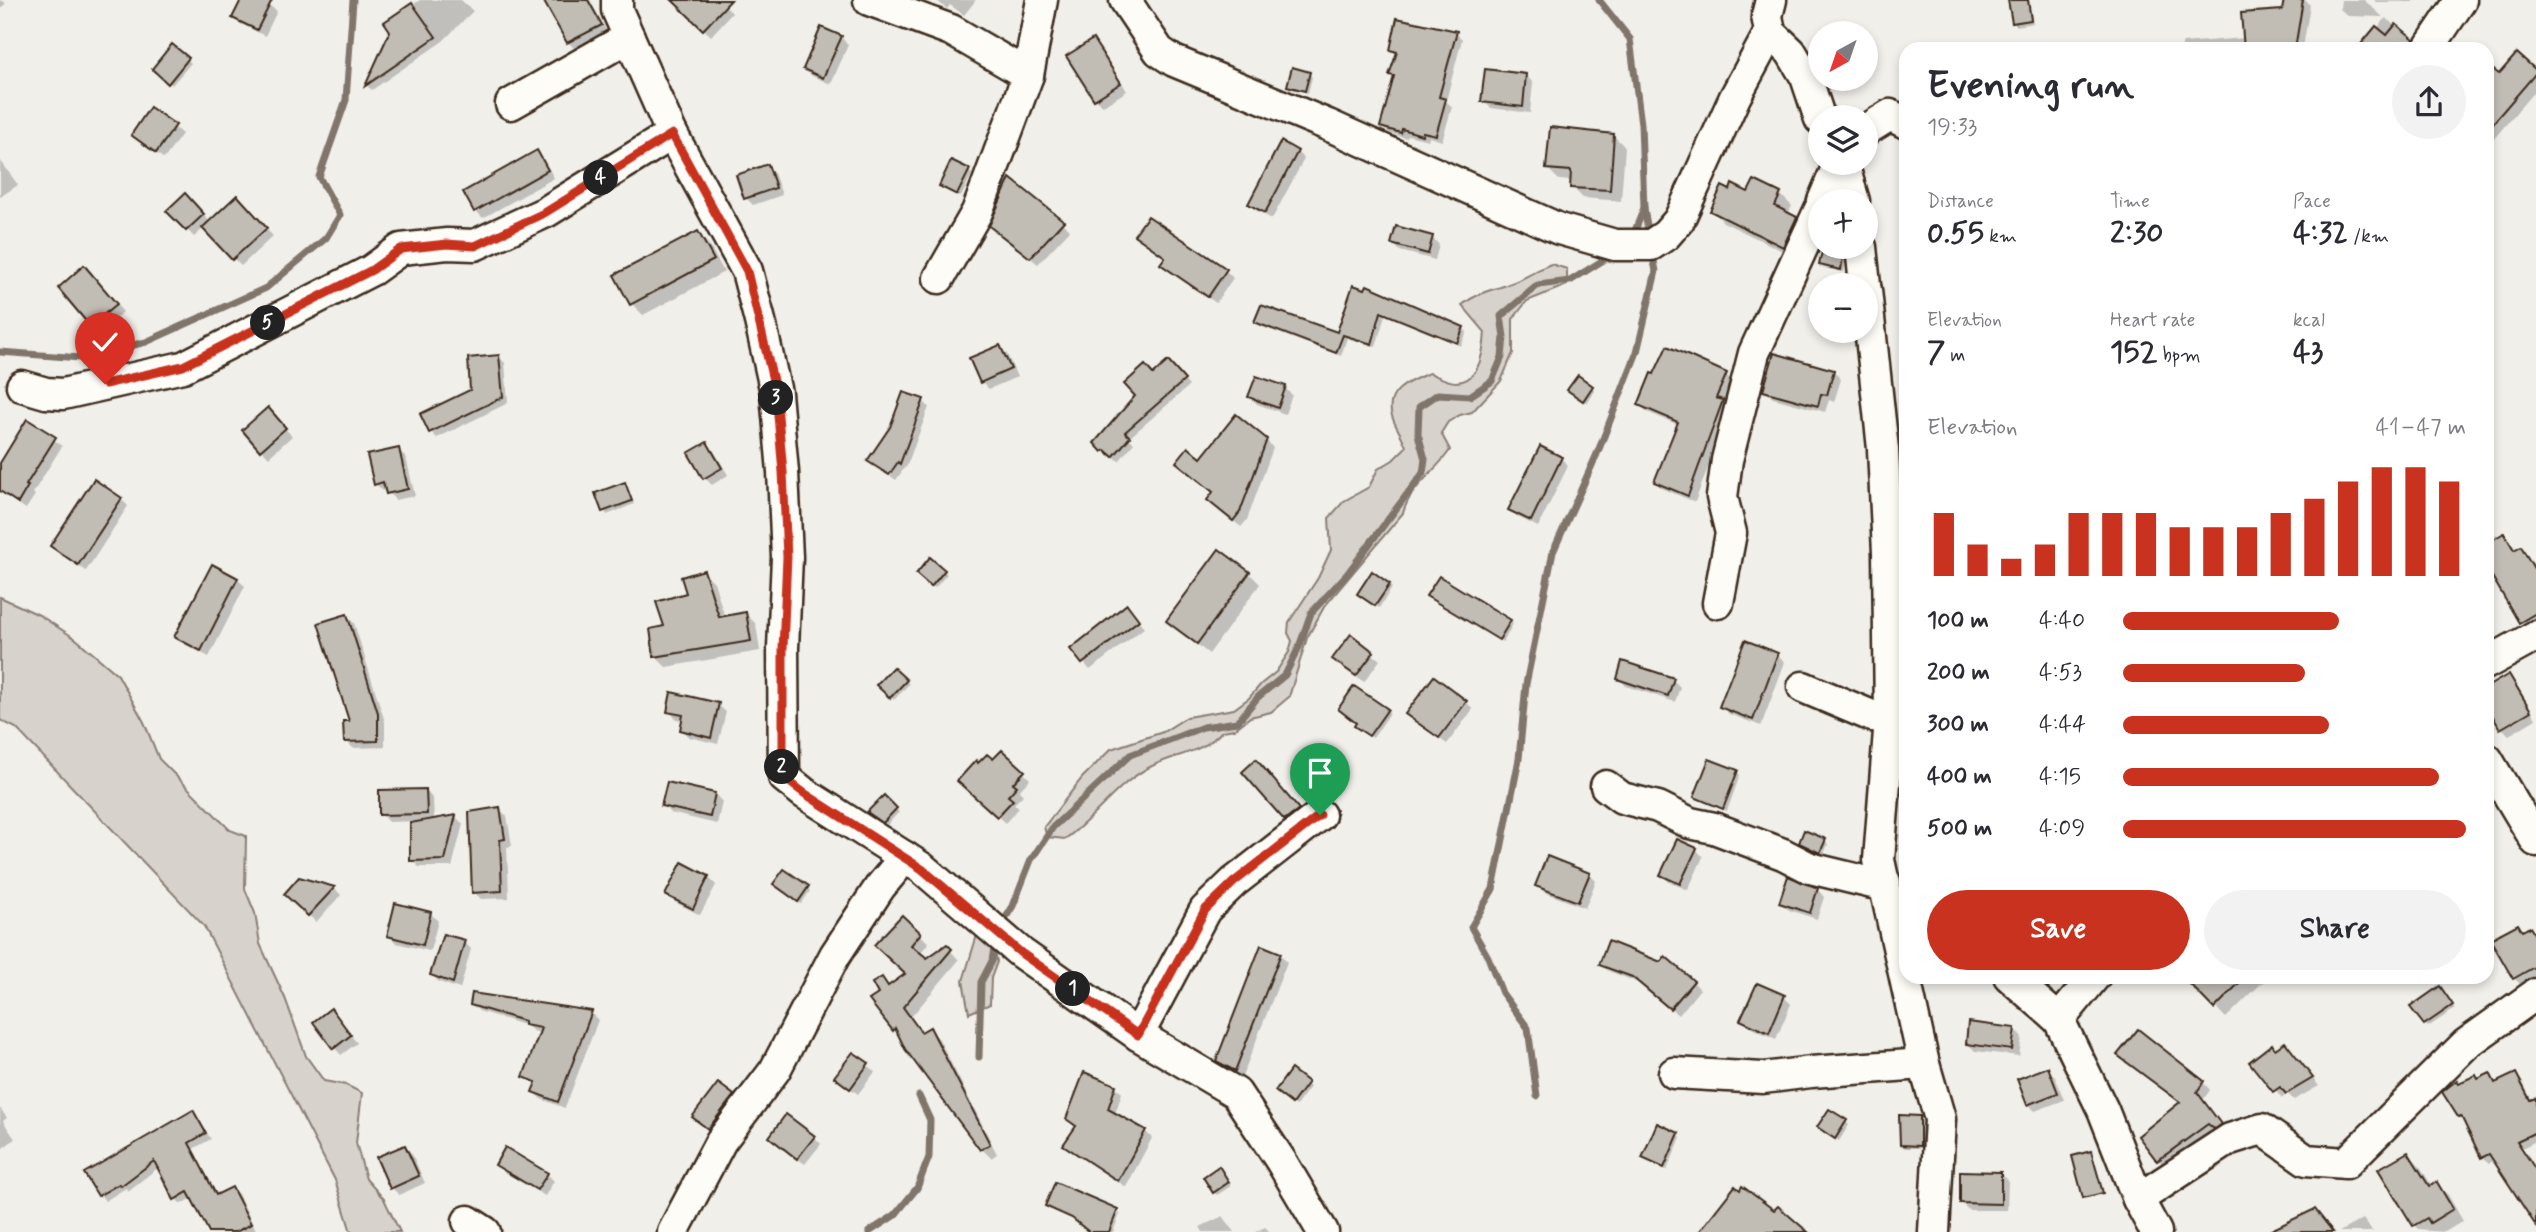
<!DOCTYPE html>
<meta charset="utf-8">
<style>
body{margin:0;font-family:Mynerve,sans-serif;background:#f2f2f3;color:#2b2b33;height:100vh;display:flex;flex-direction:column;font-size:26px;white-space:nowrap}
*{box-sizing:border-box;margin:0}
p{font-size:23px;color:#7c7c81}
.icon{flex:none;width:38px;height:38px;fill:none;stroke:currentColor;stroke-width:2;stroke-linecap:round;stroke-linejoin:round}
.map{position:relative;flex:1;overflow:hidden}
.panel{position:absolute;left:1899px;top:42px;width:595px;height:942px;display:flex;flex-direction:column;background:#fff;border-radius:21px;box-shadow:0 4px 10px #0003}
.panel>*{flex:none}
.needle{width:46px;rotate:220deg}
.fabs{position:absolute;left:1808px;top:21px;display:grid;gap:14px}
.fabs a{display:grid;place-items:center;width:70px;height:70px;border-radius:50%;background:#fff;box-shadow:0 4px 10px #0003;font-size:35px}
.pin{position:absolute;display:grid;place-items:center;width:60px;height:60px;color:#fff;margin:-72px -30px;border-radius:50% 50% 50% 0;rotate:-45deg;box-shadow:0 0 7px #0007}
.pin .icon{rotate:45deg}
.km{position:absolute;width:35px;height:35px;margin:-18px;border-radius:50%;background:#222;color:#fff;font-size:19px;line-height:35px;text-align:center}
.round{display:grid;place-items:center;flex:none;width:74px;height:74px;border-radius:37px;background:#f2f2f3}
.head{display:flex;align-items:center;justify-content:space-between;height:119px;padding:0 28px}
h1{font-size:38px;font-weight:700;line-height:52px}
.stats{display:grid;grid-template-columns:repeat(3,1fr);gap:10px;height:119px;padding:7px 28px}
.stats div{display:grid;align-content:center}
.stats b{font-size:30px;font-weight:700}
.stats small{font-size:19px;font-weight:400}
.stats p{font-size:19px}
.chart{height:196px;padding:14px 28px}
.chart p{display:flex;justify-content:space-between}
.chart svg{width:100%;height:126px;margin-top:7px;stroke:#c8321e;stroke-width:6}
.primary-button{display:flex;gap:14px;margin-top:auto;padding:14px 28px}
.primary-button a{flex:1;height:80px;border-radius:42px;background:#c8321e;color:#fff;font-size:28px;font-weight:700;line-height:80px;text-align:center}
.primary-button a+a{background:#f2f2f3;color:#2b2b33}
ul{padding:0 28px;list-style:none;font-size:23px}
li{display:grid;grid-template-columns:112px 84px 1fr;align-items:center;height:52px}
li i{height:18px;border-radius:9px;background:#c8321e}
.map>svg:first-child{display:block}
.green{fill:#d7d2cc;stroke:#897e75;stroke-width:2}
.shadow{fill:#0003}
.lines{fill:none;stroke-linecap:round;stroke-linejoin:round}
.stream{stroke:#80746b;stroke-width:7}
.building{fill:#c1bcb4;stroke:#3b2a1e;stroke-width:2}
.minor-casing{stroke:#3b2a1e;stroke-width:35}
.minor{stroke:#fdfcf7;stroke-width:30}
.route-casing{stroke:#fff;stroke-width:14}
.route{stroke:#c8321e;stroke-width:9}
</style>
<div class="map">
<svg width="2536" height="1232" viewBox="0 0 2536 1232">
<rect width="100%" height="100%" fill="#f1efea"/>
<filter id="ink" filterUnits="userSpaceOnUse"><feTurbulence type="fractalNoise" baseFrequency=".0143" numOctaves="2"/><feDisplacementMap in="SourceGraphic" scale="14" xChannelSelector="R" yChannelSelector="G"/><feConvolveMatrix kernelMatrix="1 2 1 2 8 2 1 2 1" color-interpolation-filters="sRGB"/></filter>
<g filter="url(#ink)">
<!-- green -->
<g class="green">
<path d="M1551,264L1567,269V285L1527,301L1513,319V353L1501,381L1472,412L1460,415L1448,422L1441,433L1450,450C1435,473 1411,485 1403,513L1324,607L1307,638L1289,697L1271,712L1250,717L1235,729L1222,731C1204,752 1178,754 1154,765C1117,782 1098,816 1065,839L1047,837L1044,827L1082,778L1111,749L1163,732L1187,717L1234,709L1249,698L1261,684L1276,672L1289,652L1292,641L1288,633L1289,622L1318,578L1331,550L1329,518L1344,501L1369,487L1378,469L1393,460L1406,447C1403,436 1395,427 1392,416C1384,391 1410,381 1429,373C1437,376 1448,382 1456,382C1480,382 1484,349 1485,332L1462,305C1481,290 1493,291 1514,282C1527,277 1538,269 1551,264Z"/>
<path d="M0,597L39,615L76,639L118,675L144,722L159,759L230,830L246,836L245,889L255,913L260,944L285,998L306,1056L324,1081L346,1085L362,1093L356,1143L366,1179L384,1199L400,1232H351L335,1180L204,926L16,728L0,720Z"/>
<path d="M977,935L994,947L997,962L991,978L990,1004L969,1013L963,981Z"/>
</g>
<!-- shadow -->
<g class="shadow">
<path d="M0,0L6,3L0,9Z"/>
<path d="M242,0H261L277,11L265,36L241,24L234,17Z"/>
<path d="M420,0H461L473,11L443,41L372,90L367,86L392,31L387,22Z"/>
<path d="M545,0H590L607,32L575,49L568,42Z"/>
<path d="M692,0H719L732,13L711,36L683,9Z"/>
<path d="M936,0H976L964,15L950,5L947,9Z"/>
<path d="M2010,0H2029L2033,23L2017,26L2014,23Z"/>
<path d="M2285,0H2305L2310,5L2303,48L2313,49H2182V43L2245,38L2284,12Z"/>
<path d="M2341,0H2364L2383,17L2348,16L2340,9Z"/>
<path d="M2374,0H2413V2H2376Z"/>
<path d="M2386,18L2416,45L2412,49H2365L2362,46Z"/>
<path d="M1456,33L1462,39L1446,101L1452,107L1442,141L1429,137L1428,140L1408,135L1407,138L1389,133L1382,127L1396,79L1391,74L1398,55L1392,50Z"/>
<path d="M841,37L848,45L831,84L812,76L805,68Z"/>
<path d="M1092,41L1100,48L1127,91L1103,106L1096,99L1068,56Z"/>
<path d="M172,46L191,63L172,85L154,68Z"/>
<path d="M2487,67L2499,76L2536,72V89L2487,147Z"/>
<path d="M1309,74L1312,77L1308,93L1292,89L1289,86Z"/>
<path d="M1526,75L1533,83L1530,113L1491,108L1483,101Z"/>
<path d="M174,127L182,134L164,159L133,135Z"/>
<path d="M1613,135L1625,147L1621,201L1583,198L1572,187V181L1559,180L1547,168Z"/>
<path d="M537,152L544,160L554,178L483,218L476,211L465,193Z"/>
<path d="M1297,152L1304,159L1272,219L1257,211L1250,203Z"/>
<path d="M0,160L18,185L0,197Z"/>
<path d="M767,166L774,173L782,195L753,205L746,198Z"/>
<path d="M969,171L972,174L961,197L941,186Z"/>
<path d="M1010,180L1070,230L1038,264L999,233Z"/>
<path d="M1754,182L1780,194L1792,206L1788,214L1796,218L1807,230L1795,257L1723,222L1712,210L1731,192L1748,194Z"/>
<path d="M185,196L210,222L236,198L273,236L241,266L204,228L194,237L169,211Z"/>
<path d="M698,233L709,245L724,272L643,315L632,304Z"/>
<path d="M1136,235L1225,270L1233,278L1216,303L1169,271L1162,264L1166,258Z"/>
<path d="M1432,237L1439,245L1435,260L1400,251L1393,243Z"/>
<path d="M1825,247L1843,251L1846,254L1844,272L1824,268L1821,265Z"/>
<path d="M92,275L123,312L99,332L60,288Z"/>
<path d="M1354,287L1463,328L1467,332L1461,346L1385,315L1376,347L1347,338L1341,356L1260,326L1256,322L1338,335Z"/>
<path d="M1000,347L1007,354L1017,377L989,389L982,382Z"/>
<path d="M499,357L505,363L508,403L437,438L431,432L472,391Z"/>
<path d="M1173,368L1189,386L1129,438L1134,443L1119,461L1111,454L1109,456L1096,443L1153,376Z"/>
<path d="M1833,371L1841,379L1834,402L1829,400L1825,412L1773,398L1765,391Z"/>
<path d="M1726,375L1733,382L1724,403L1730,409L1695,502L1663,489L1656,482L1679,425L1647,412L1640,404Z"/>
<path d="M1578,377L1595,390L1587,403L1572,393Z"/>
<path d="M1285,388L1292,395L1285,414L1257,404L1250,397Z"/>
<path d="M923,401L929,407L906,468L905,467L896,480L870,461Z"/>
<path d="M268,410L292,436L269,457L244,431Z"/>
<path d="M28,421L62,446L33,493L35,495L26,509L0,492V466Z"/>
<path d="M1266,440L1273,448L1247,520L1241,527L1216,507L1215,493L1178,462L1202,460Z"/>
<path d="M707,444L714,451L728,475L712,485L705,478Z"/>
<path d="M398,450L406,457L415,496L395,500L387,490L383,491L376,484Z"/>
<path d="M1561,458L1568,466L1538,527L1518,517L1510,509Z"/>
<path d="M624,484L634,504L607,515L597,494Z"/>
<path d="M121,499L128,506L86,571L52,546Z"/>
<path d="M2504,535L2517,550L2521,548L2536,567V631L2532,633L2521,622L2487,565V545Z"/>
<path d="M930,560L947,574L935,588L918,574Z"/>
<path d="M704,572L714,582L725,618L746,614L756,624L760,651L666,667L656,657L666,628Z"/>
<path d="M1249,573L1260,584L1209,654L1168,621Z"/>
<path d="M237,579L245,586L209,657L184,644L176,636Z"/>
<path d="M1389,585L1392,588L1379,608L1362,596Z"/>
<path d="M1432,599L1510,621L1513,624L1503,642Z"/>
<path d="M1134,614L1144,628L1090,670L1072,649Z"/>
<path d="M346,616L354,623L385,722V747L353,748L346,741L351,723Z"/>
<path d="M1351,637L1380,660L1364,682L1342,666Z"/>
<path d="M1777,655L1785,662L1761,726L1729,714L1721,706Z"/>
<path d="M893,670L909,684L894,700L879,685Z"/>
<path d="M2509,676L2516,684L2536,719L2509,735L2502,728L2487,703V689Z"/>
<path d="M1619,678L1673,680L1680,687L1675,702L1626,686Z"/>
<path d="M1466,702L1473,709L1447,744L1415,721Z"/>
<path d="M718,705L726,712L718,744L689,737L681,729L684,720L676,719L669,711Z"/>
<path d="M1386,710L1390,713L1373,738L1359,729Z"/>
<path d="M1002,752L1030,779L1019,791L1023,795L1014,804L1019,808L1005,823L967,788L978,766L993,762Z"/>
<path d="M1263,769L1305,817L1293,826L1244,772Z"/>
<path d="M1737,772L1740,775L1727,811L1696,797Z"/>
<path d="M426,791L433,799L434,821L456,817L463,824L452,867H419L412,860L419,821L388,822L381,814Z"/>
<path d="M715,794L722,802L717,824L670,813L663,805Z"/>
<path d="M884,798L899,812L887,825L872,815Z"/>
<path d="M499,809L507,816L512,846L507,847L509,898L481,899L474,892Z"/>
<path d="M1825,841L1828,844L1824,854L1805,846Z"/>
<path d="M1696,849L1703,857L1688,890L1669,882L1662,874Z"/>
<path d="M2487,850L2496,862L2487,869Z"/>
<path d="M683,864L708,877L716,885L700,915L675,902L667,895Z"/>
<path d="M1589,874L1596,881L1585,908L1544,892L1537,885Z"/>
<path d="M299,879L334,888L341,895L316,922L293,901Z"/>
<path d="M778,887L807,888L810,891L801,904Z"/>
<path d="M1817,889L1824,897L1817,919L1789,910L1781,903Z"/>
<path d="M431,914L438,921L430,951L396,943L389,935Z"/>
<path d="M902,918L929,943L919,954L927,961L947,947L959,960L911,1017L923,1033L930,1030L939,1039L997,1154L991,1158L982,1149L872,1000L908,975Z"/>
<path d="M2518,926L2524,932L2530,929L2536,935V977L2521,985L2514,978Z"/>
<path d="M464,942L471,949L460,989L439,982L432,975Z"/>
<path d="M1280,954L1287,962L1242,1077L1226,1068L1218,1061Z"/>
<path d="M1601,964L1693,982L1700,989L1679,1015L1641,984L1609,971Z"/>
<path d="M2185,976H2269L2226,1018Z"/>
<path d="M2443,992L2455,1009L2428,1027L2425,1024Z"/>
<path d="M1784,997L1791,1004L1776,1039L1749,1027L1742,1020Z"/>
<path d="M472,1004L591,1013L598,1020L565,1108L541,1099L534,1092L536,1085L525,1076L541,1033L533,1031L527,1026L479,1011Z"/>
<path d="M331,1011L357,1043L341,1055L334,1047Z"/>
<path d="M2014,1029L2022,1037L2019,1056L1975,1051L1967,1043Z"/>
<path d="M2285,1044L2319,1086L2294,1100L2288,1094L2282,1098L2252,1062Z"/>
<path d="M2127,1062L2203,1082L2210,1090L2203,1100L2226,1132L2165,1168L2140,1136L2181,1103Z"/>
<path d="M867,1065L875,1072L858,1094L844,1084Z"/>
<path d="M2048,1069L2055,1077L2064,1100L2035,1111L2028,1104Z"/>
<path d="M1291,1072L1310,1087L1296,1106L1280,1094Z"/>
<path d="M2490,1075L2497,1084L2516,1075L2522,1081L2532,1101L2536,1100V1141L2522,1148L2536,1169V1221L2495,1160L2489,1163L2482,1157L2465,1122L2459,1116V1084L2479,1080Z"/>
<path d="M1115,1086L1122,1093L1115,1114L1145,1131L1152,1138L1126,1187L1065,1145Z"/>
<path d="M733,1097L740,1104L716,1135L702,1124Z"/>
<path d="M0,1108L7,1118L3,1121L15,1139L0,1150Z"/>
<path d="M193,1113L211,1139L193,1149L218,1196L232,1189L238,1194L256,1230L252,1232H211L193,1198L181,1204L176,1199L159,1167L128,1191L126,1188L105,1201L86,1174Z"/>
<path d="M1919,1117L1922,1121V1148H1905L1901,1145Z"/>
<path d="M1846,1122L1849,1125L1839,1141L1822,1130Z"/>
<path d="M1678,1134L1681,1138L1667,1170L1644,1158Z"/>
<path d="M814,1137L821,1144L805,1164L778,1144Z"/>
<path d="M405,1147L412,1154L425,1183L399,1195L392,1188Z"/>
<path d="M2408,1154L2419,1165L2432,1186L2436,1184L2448,1195L2463,1221L2445,1232L2418,1230L2381,1170Z"/>
<path d="M497,1164L547,1174L554,1181L545,1196L504,1172Z"/>
<path d="M1222,1172L1231,1186L1217,1195L1214,1192Z"/>
<path d="M2000,1173L2008,1181L2007,1210H1969L1961,1203Z"/>
<path d="M1047,1206L1117,1210L1120,1214L1113,1232H1091L1077,1220Z"/>
<path d="M1223,1216L1234,1232H1203L1200,1227Z"/>
<path d="M2363,1219L2373,1232H2339Z"/>
<path d="M1265,1227L1270,1232H1255Z"/>
</g>
<g class="lines">
<!-- stream -->
<g class="stream">
<path d="M1599,0L1630,39L1641,124L1644,208L1649,237"/>
<path d="M1632,238L1644,208"/>
<path d="M0,352L81,358L146,342L266,288L326,238L340,215L319,177L346,100L353,0"/>
<path d="M1000,927L1013,906L1031,860L1053,827L1130,755L1203,727L1237,722L1258,697L1285,675L1299,647L1311,613L1347,574L1423,473L1425,459L1418,434L1419,407L1438,394L1470,396L1492,381L1502,357L1504,337L1501,316L1538,285L1570,281L1613,254"/>
<path d="M979,1057L981,982L992,961L995,941"/>
<path d="M1537,1096L1528,1028L1502,993L1488,957L1471,927L1493,889L1519,759L1526,684L1553,552L1597,454L1637,352L1656,271L1652,252"/>
<path d="M869,1232L895,1215L917,1188L929,1157L930,1120L919,1096"/>
</g>
</g>
<!-- building -->
<g class="building">
<path d="M241,0H272L257,30L232,18Z"/>
<path d="M543,0H588L602,25L567,43Z"/>
<path d="M672,0H731L703,30Z"/>
<path d="M2008,0H2028L2031,20L2012,23Z"/>
<path d="M2284,0H2303L2295,49H2244L2241,13L2282,10Z"/>
<path d="M412,3L436,37L365,86L390,31L384,22Z"/>
<path d="M1397,18L1457,31L1439,97L1446,99L1436,135L1423,132L1422,135L1402,129L1401,133L1380,127L1394,76L1389,75L1397,52L1390,50Z"/>
<path d="M2396,24L2414,39L2411,49H2357L2376,26L2387,35Z"/>
<path d="M821,27L842,36L823,78L803,69Z"/>
<path d="M1093,39L1121,83L1094,100L1066,56Z"/>
<path d="M172,44L189,58L168,84L152,69Z"/>
<path d="M2517,53L2536,70V73L2487,130V65L2499,74Z"/>
<path d="M1292,67L1310,72L1305,91L1287,86Z"/>
<path d="M1485,69L1526,74L1523,107L1481,102Z"/>
<path d="M150,107L176,125L156,153L131,135Z"/>
<path d="M1550,127L1614,134L1610,190L1570,188L1571,171L1546,169Z"/>
<path d="M1281,141L1298,151L1265,213L1248,204Z"/>
<path d="M537,150L548,170L474,212L463,192Z"/>
<path d="M951,160L970,169L957,195L939,186Z"/>
<path d="M768,164L776,188L744,199L736,175Z"/>
<path d="M1010,178L1064,221L1030,258L989,226Z"/>
<path d="M1754,180L1781,193L1775,206L1797,217L1783,247L1710,211L1722,186L1730,190L1732,184L1748,192Z"/>
<path d="M185,193L204,214L186,231L166,211Z"/>
<path d="M237,195L267,228L232,260L202,228Z"/>
<path d="M1148,216L1227,269L1208,297L1160,264L1165,257L1134,235Z"/>
<path d="M1396,226L1433,236L1428,254L1391,244Z"/>
<path d="M698,231L714,260L630,305L614,275Z"/>
<path d="M1823,247L1844,249L1841,270L1819,265Z"/>
<path d="M84,265L117,304L90,326L58,288Z"/>
<path d="M1353,285L1365,289L1367,285L1464,327L1457,343L1381,312L1372,344L1343,335L1336,353L1254,322L1261,305L1337,332Z"/>
<path d="M1000,345L1011,369L980,383L969,358Z"/>
<path d="M1667,346L1727,373L1716,398L1723,400L1688,496L1654,482L1678,422L1638,405L1651,373L1654,374Z"/>
<path d="M1774,353L1834,370L1827,395L1821,394L1818,406L1763,391Z"/>
<path d="M499,355L503,397L429,433L420,414L470,390L468,358Z"/>
<path d="M1168,361L1185,380L1125,432L1130,437L1113,457L1105,450L1102,452L1094,443L1135,396L1124,384L1145,365L1153,374Z"/>
<path d="M1578,375L1593,386L1583,401L1567,390Z"/>
<path d="M1256,376L1286,386L1278,408L1248,397Z"/>
<path d="M903,392L924,399L900,464L898,462L889,475L867,461L890,427Z"/>
<path d="M268,407L286,428L260,451L242,430Z"/>
<path d="M1236,414L1267,439L1240,512L1233,521L1207,500L1213,492L1176,462L1188,447L1201,458Z"/>
<path d="M27,419L56,437L26,485L28,486L18,503L0,491V463Z"/>
<path d="M707,442L722,468L703,479L688,453Z"/>
<path d="M1540,446L1562,457L1531,521L1508,510Z"/>
<path d="M399,448L408,489L386,494L383,482L374,485L367,455Z"/>
<path d="M94,479L122,498L78,565L50,546Z"/>
<path d="M625,482L632,501L602,512L595,493Z"/>
<path d="M2504,533L2514,550L2521,546L2536,572V613L2519,623L2487,568V543Z"/>
<path d="M1219,549L1250,572L1197,644L1166,621Z"/>
<path d="M930,557L945,570L931,587L916,574Z"/>
<path d="M212,564L238,578L201,651L174,637Z"/>
<path d="M704,570L719,617L746,612L751,641L654,657L650,629L664,626L656,602L686,593L681,577Z"/>
<path d="M1372,571L1390,584L1375,606L1357,594Z"/>
<path d="M1439,576L1511,620L1499,640L1426,596Z"/>
<path d="M1127,604L1139,620L1082,664L1070,649Z"/>
<path d="M347,614L378,713V741L344,742L343,721H349L318,623Z"/>
<path d="M1351,634L1374,652L1356,676L1332,659Z"/>
<path d="M1745,640L1778,653L1753,720L1719,707Z"/>
<path d="M1622,661L1674,678L1668,696L1617,679Z"/>
<path d="M893,667L907,680L890,698L876,685Z"/>
<path d="M2509,674L2531,711L2500,729L2487,706V687Z"/>
<path d="M1434,676L1467,701L1439,738L1405,714Z"/>
<path d="M1354,686L1388,709L1369,736L1354,726L1356,723L1338,709Z"/>
<path d="M671,692L719,703L711,738L680,730L683,715L667,712Z"/>
<path d="M1002,750L1025,771L1013,783L1017,786L1008,796L1013,800L997,817L957,781L976,760L978,763L987,754L993,759Z"/>
<path d="M1256,759L1299,809L1284,820L1242,772Z"/>
<path d="M1709,759L1738,770L1723,809L1694,797Z"/>
<path d="M667,782L715,793L710,817L661,806Z"/>
<path d="M426,789L427,814L379,815V790Z"/>
<path d="M884,795L897,808L883,823L867,812Z"/>
<path d="M500,807L505,839L500,840L502,891L472,893L469,812Z"/>
<path d="M456,815L445,860L410,861V823Z"/>
<path d="M1804,830L1826,839L1820,853L1799,843Z"/>
<path d="M1677,839L1697,848L1680,884L1660,875Z"/>
<path d="M1547,856L1590,873L1578,902L1535,886Z"/>
<path d="M682,862L709,876L693,909L665,895Z"/>
<path d="M784,869L809,886L798,902L773,884Z"/>
<path d="M1788,876L1818,888L1810,913L1779,903Z"/>
<path d="M299,877L335,887L308,916L284,894Z"/>
<path d="M395,903L431,912L423,945L387,936Z"/>
<path d="M902,915L921,933L911,945L927,958L947,944L952,949L903,1007L921,1032L930,1027L990,1144L980,1150L905,1049L895,1028L893,1031L869,1000L878,994L872,983L882,977L888,986L905,974L874,945Z"/>
<path d="M2518,924L2522,931L2530,927L2536,937V966L2513,979L2490,939Z"/>
<path d="M443,934L465,940L453,983L430,975Z"/>
<path d="M1608,941L1661,962L1665,956L1694,981L1670,1009L1632,977L1599,965Z"/>
<path d="M1261,945L1281,953L1235,1071L1216,1061Z"/>
<path d="M2182,976H2246L2214,1009Z"/>
<path d="M1757,983L1785,995L1769,1033L1740,1020Z"/>
<path d="M2440,986L2453,1005L2424,1025L2410,1007Z"/>
<path d="M472,993L592,1011L558,1102L532,1092L536,1082L523,1077L541,1028L524,1025V1021L470,1005Z"/>
<path d="M331,1008L351,1035L333,1049L313,1022Z"/>
<path d="M1968,1022L2015,1028L2012,1050L1966,1044Z"/>
<path d="M2138,1029L2204,1081L2197,1092L2221,1124L2214,1129L2208,1124L2157,1161L2138,1136L2180,1102L2117,1055Z"/>
<path d="M2285,1042L2313,1078L2286,1094L2280,1087L2273,1092L2249,1062L2272,1044L2275,1049Z"/>
<path d="M853,1052L869,1063L850,1089L834,1077Z"/>
<path d="M2048,1067L2058,1093L2027,1105L2017,1079Z"/>
<path d="M1291,1069L1308,1082L1292,1104L1275,1091Z"/>
<path d="M1084,1072L1116,1085L1108,1109L1146,1130L1118,1181L1063,1145L1076,1126L1066,1119Z"/>
<path d="M2490,1073L2495,1083L2516,1073L2530,1100L2536,1098V1132L2517,1141L2536,1170V1226L2489,1154L2481,1158L2461,1116L2458,1117L2442,1092L2457,1080L2459,1083L2476,1075L2478,1079Z"/>
<path d="M718,1083L734,1095L708,1129L692,1117Z"/>
<path d="M1829,1109L1847,1120L1835,1139L1817,1127Z"/>
<path d="M193,1110L206,1133L189,1143L216,1195L232,1187L251,1224L236,1232H209L188,1192L174,1200L154,1161L121,1186L119,1184L98,1196L84,1173Z"/>
<path d="M786,1114L815,1136L797,1159L769,1137Z"/>
<path d="M1899,1115L1920,1116V1146L1900,1145Z"/>
<path d="M1657,1123L1679,1133L1664,1168L1642,1158Z"/>
<path d="M405,1145L419,1176L390,1189L376,1157Z"/>
<path d="M505,1147L548,1173L537,1190L495,1165Z"/>
<path d="M2091,1151L2103,1193L2083,1198L2072,1156Z"/>
<path d="M2408,1152L2429,1186L2437,1182L2453,1209L2430,1223L2427,1218L2413,1226L2378,1169Z"/>
<path d="M1219,1166L1229,1182L1213,1193L1203,1177Z"/>
<path d="M1960,1171L2001,1172V1204L1960,1203Z"/>
<path d="M1055,1182L1118,1209L1109,1232H1089L1072,1218L1045,1206Z"/>
<path d="M1735,1186L1740,1190L1742,1186L1774,1210L1778,1206L1808,1232H1699Z"/>
<path d="M2315,1209L2333,1232H2267Z"/>
</g>
<g class="lines">
<defs>
<g id="minor">
<path d="M617,0V10L672,134L747,271L760,321L776,393L783,472L787,557L783,648L784,777L804,793L922,868L1021,953L1138,1035L1236,1093L1281,1161L1323,1232"/>
<path d="M869,0L951,30L1028,75"/>
<path d="M1125,0L1159,51L1174,61L1328,125L1559,229L1615,245H1651L1666,235L1679,220L1735,97L1770,32"/>
<path d="M1771,0L1767,16L1770,32L1791,52L1806,77L1820,119"/>
<path d="M2428,49L2461,0"/>
<path d="M511,104L629,37"/>
<path d="M1866,130L1890,115L1906,123"/>
<path d="M1843,163L1854,201"/>
<path d="M1823,201L1839,163"/>
<path d="M1861,247L1865,285"/>
<path d="M939,278L977,212L1028,75L1042,0"/>
<path d="M1866,290L1883,449L1888,553L1890,718L1879,860L1924,1064L1940,1119L1934,1232"/>
<path d="M22,386L46,393L63,394L183,367L372,270L401,249L447,244L475,245L546,212L672,134"/>
<path d="M1718,603L1731,533L1722,497L1727,460L1754,353L1820,209"/>
<path d="M2487,663L2536,636"/>
<path d="M1803,687L1872,716L1890,718"/>
<path d="M2487,759L2536,841"/>
<path d="M1606,786L1622,798L1658,807L1690,823L1714,828L1783,854L1810,868L1872,883L1885,882"/>
<path d="M2009,976L2059,1020L2103,1110L2138,1199L2156,1232"/>
<path d="M2059,1020L2095,976"/>
<path d="M1138,1035L1205,910L1234,882L1320,815"/>
<path d="M1674,1073L1763,1078L1811,1072L1924,1064"/>
<path d="M2138,1199L2230,1139L2262,1129L2306,1160L2346,1163L2466,1044L2536,994"/>
<path d="M468,1221L485,1232"/>
<path d="M673,1232L721,1141L775,1070L835,955L880,887L905,857"/>
</g>
</defs>
<!-- minor casing -->
<use href="#minor" class="minor-casing"/>
<!-- minor -->
<use href="#minor" class="minor"/>
</g>
</g>
<g class="lines" filter="url(#ink)">
<defs>
<path id="route" d="M105,384L183,366L372,270L401,249L447,244L475,246L546,212L672,134L747,271L776,393L783,472L787,557L783,648V777L804,793L922,869L1021,953L1138,1035L1205,910L1234,882L1320,815"/>
</defs>
<!-- route casing -->
<use href="#route" class="route-casing"/>
<!-- route -->
<use href="#route" class="route"/>
</g>
</svg>
<div class="fabs">
<a><svg class="needle" viewBox="-14 -14 28 28"><path d="M0-13l5 13h-10z" fill="#e53935"/><path d="M0 13l5-13h-10z" fill="#7c7c81"/></svg></a>
<a><svg class="icon" aria-label="layers" viewBox="0 0 24 24"><path d="M12 4l9 5-9 5-9-5zM3 14l9 5 9-5"/></svg></a>
<a>+</a>
<a>−</a>
</div>
<div class="pin" style="left:1320px;top:815px;background:#1e9e55"><svg class="icon" aria-label="arrive" viewBox="0 0 24 24"><path d="M6 21V4h12l-3 4 3 4H6"/></svg></div>
<div class="pin" style="left:105px;top:384px;background:#d93025"><svg class="icon" aria-label="check" viewBox="0 0 24 24"><path d="M5 12l5 5 9-10"/></svg></div>
<b class="km" style="left:1073px;top:989px">1</b>
<b class="km" style="left:782px;top:767px">2</b>
<b class="km" style="left:776px;top:398px">3</b>
<b class="km" style="left:601px;top:178px">4</b>
<b class="km" style="left:268px;top:323px">5</b>
<section class="panel">
<div class="head"><div><h1>Evening run</h1><p>19:33</p></div><a class="round"><svg class="icon" aria-label="share" viewBox="0 0 24 24"><path d="M12 15V3M7 8l5-5 5 5M5 13v7h14v-7"/></svg></a></div>
<div class="stats">
<div><p>Distance</p><b>0.55<small> km</small></b></div>
<div><p>Time</p><b>2:30</b></div>
<div><p>Pace</p><b>4:32<small> /km</small></b></div>
</div>
<div class="stats">
<div><p>Elevation</p><b>7<small> m</small></b></div>
<div><p>Heart rate</p><b>152<small> bpm</small></b></div>
<div><p>kcal</p><b>43</b></div>
</div>
<div class="chart"><p><span>Elevation</span>41–47 m</p>
<svg viewBox="0 0 160 44" preserveAspectRatio="none"><path d="M5 44V22M15 44V33M25 44V38M35 44V33M45 44V22M55 44V22M65 44V22M75 44V27M85 44V27M95 44V27M105 44V22M115 44V17M125 44V11M135 44V6M145 44V6M155 44V11"/></svg>
</div>
<ul>
<li><b>100 m</b>4:40<i style="width:63%"></i></li>
<li><b>200 m</b>4:53<i style="width:53%"></i></li>
<li><b>300 m</b>4:44<i style="width:60%"></i></li>
<li><b>400 m</b>4:15<i style="width:92%"></i></li>
<li><b>500 m</b>4:09<i style="width:100%"></i></li>
</ul>
<div class="primary-button"><a>Save</a><a>Share</a></div>
</section>
</div>
